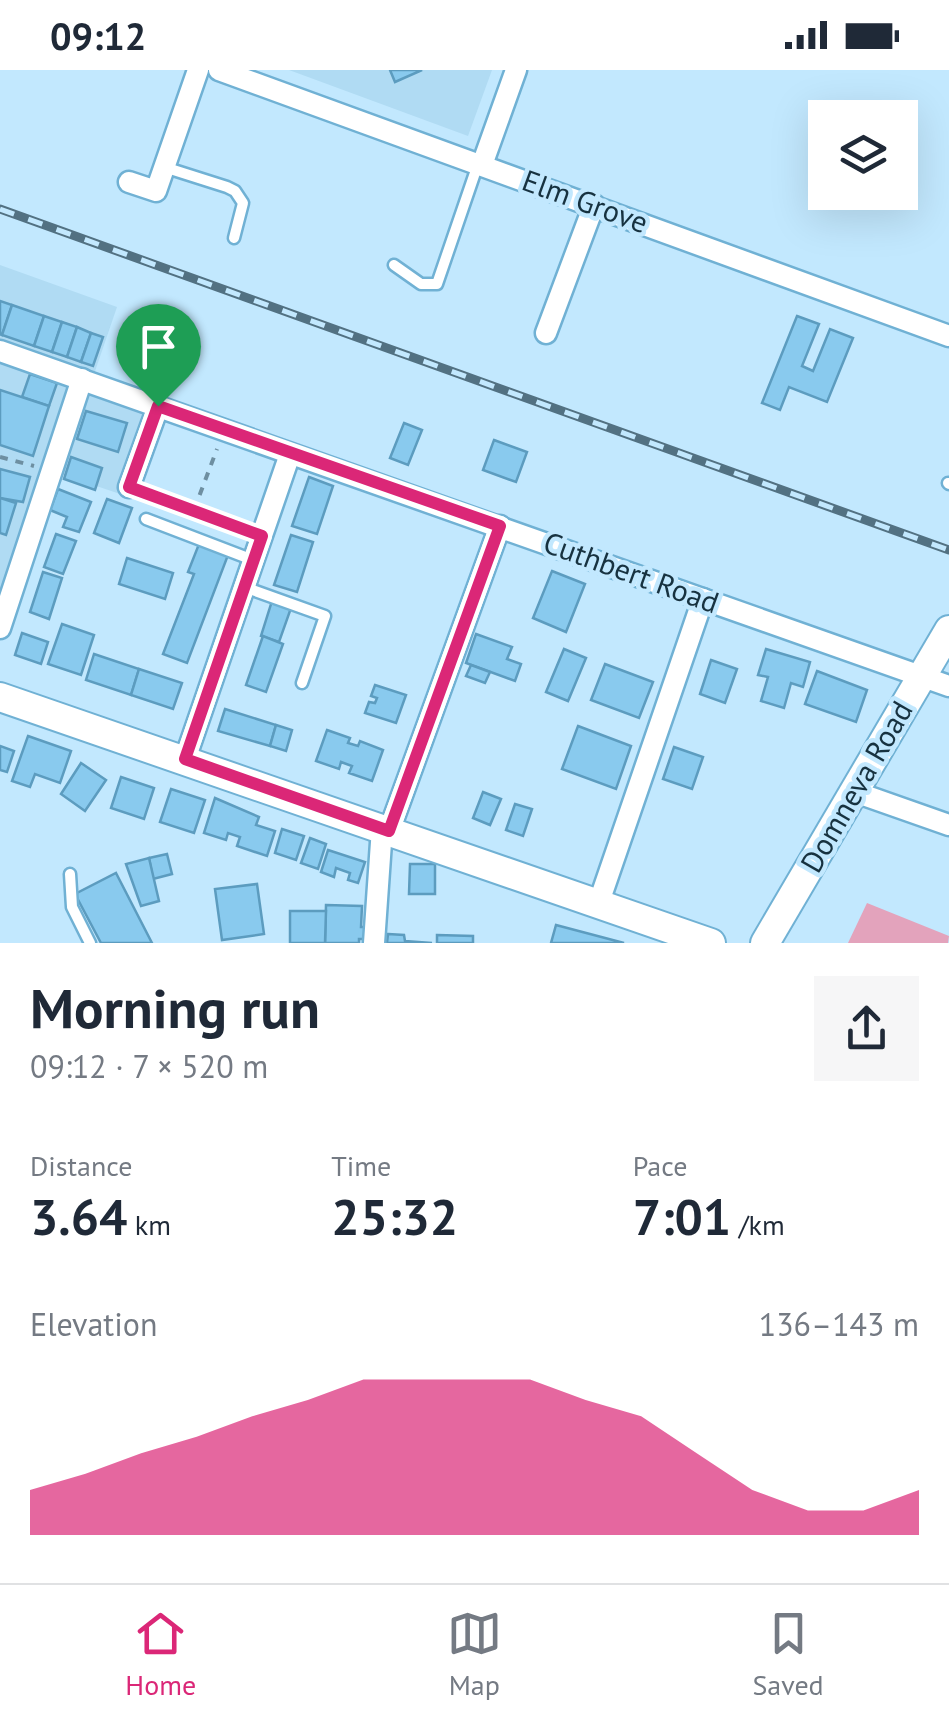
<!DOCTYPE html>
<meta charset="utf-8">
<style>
body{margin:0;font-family:"PT Sans",sans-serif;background:#f6f6f7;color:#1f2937;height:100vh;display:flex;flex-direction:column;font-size:38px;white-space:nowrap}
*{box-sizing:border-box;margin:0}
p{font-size:32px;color:#747a83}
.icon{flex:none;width:55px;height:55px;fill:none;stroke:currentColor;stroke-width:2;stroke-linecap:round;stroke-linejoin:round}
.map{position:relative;height:873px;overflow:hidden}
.side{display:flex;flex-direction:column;background:#fff;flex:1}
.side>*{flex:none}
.fabs{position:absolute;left:808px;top:30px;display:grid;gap:20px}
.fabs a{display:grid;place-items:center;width:110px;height:110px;border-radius:0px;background:#fff;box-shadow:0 10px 40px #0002;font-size:50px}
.pin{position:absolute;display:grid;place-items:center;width:85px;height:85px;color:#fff;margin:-102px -42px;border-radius:50% 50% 50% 0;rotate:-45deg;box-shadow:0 0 10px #0007}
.pin .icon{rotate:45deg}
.round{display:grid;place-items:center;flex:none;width:105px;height:105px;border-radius:0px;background:#f6f6f7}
.overview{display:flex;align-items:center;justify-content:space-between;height:170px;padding:0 30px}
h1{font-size:55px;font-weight:600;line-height:75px}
.metrics{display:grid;grid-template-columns:repeat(3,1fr);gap:15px;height:170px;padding:10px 30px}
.metrics div{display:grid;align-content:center}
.metrics b{font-size:50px;font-weight:600}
.metrics small{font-size:28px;font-weight:400}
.metrics p{font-size:28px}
.chart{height:280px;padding:20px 30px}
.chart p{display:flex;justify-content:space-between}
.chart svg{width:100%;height:180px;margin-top:10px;fill:#db2777;opacity:.7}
.status{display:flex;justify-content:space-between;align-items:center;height:70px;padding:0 50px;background:#fff;direction:ltr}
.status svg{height:28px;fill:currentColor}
.tab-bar{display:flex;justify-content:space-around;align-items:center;height:140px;border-top:2px solid #e0e1e3;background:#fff;font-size:28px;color:#747a83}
.tab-bar a{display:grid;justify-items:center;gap:5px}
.tab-bar .on{color:#db2777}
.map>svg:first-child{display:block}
.built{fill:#b0dbf3}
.grass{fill:#e3a3bc}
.building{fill:#89caee;stroke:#5c9cbf;stroke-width:2.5}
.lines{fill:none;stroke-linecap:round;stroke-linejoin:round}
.service-casing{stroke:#70b1d4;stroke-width:15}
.minor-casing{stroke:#70b1d4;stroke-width:25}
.tertiary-casing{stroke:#70b1d4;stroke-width:32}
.path{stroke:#6e8fa1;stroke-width:4;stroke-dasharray:8 8;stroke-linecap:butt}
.service{stroke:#fff;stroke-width:10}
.minor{stroke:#fff;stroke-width:20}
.tertiary{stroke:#fff;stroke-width:28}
.rail-casing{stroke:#527182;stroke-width:9}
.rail{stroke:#c2e8fe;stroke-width:5;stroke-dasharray:15;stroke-linecap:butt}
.route-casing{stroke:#fff;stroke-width:20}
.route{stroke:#db2777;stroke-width:12}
.labels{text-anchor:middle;stroke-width:9;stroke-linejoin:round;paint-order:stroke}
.street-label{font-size:30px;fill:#173240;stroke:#c2e8fe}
</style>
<div class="status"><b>09:12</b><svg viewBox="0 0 49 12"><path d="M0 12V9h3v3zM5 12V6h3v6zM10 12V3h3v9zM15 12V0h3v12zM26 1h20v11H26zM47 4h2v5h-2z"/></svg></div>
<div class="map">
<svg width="949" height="873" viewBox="0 0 949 873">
<rect width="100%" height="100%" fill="#c2e8fe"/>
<!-- built -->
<g class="built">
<path d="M289,0H492L468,66Z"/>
<path d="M0,195L117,237L91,313L158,337L126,426L52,401L0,559Z"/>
</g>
<!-- grass -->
<path class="grass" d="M867,833L949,866L948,873H848Z"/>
<!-- building -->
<g class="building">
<path d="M390,0H422L395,12Z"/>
<path d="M0,231L12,235L2,265L0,264Z"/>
<path d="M12,235L44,246L34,276L2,265Z"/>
<path d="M44,246L62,252L52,282L34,276Z"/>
<path d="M797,246L819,254L802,296L813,301L830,259L853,268L827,332L789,317L780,340L762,333Z"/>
<path d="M62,252L77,257L67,287L52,282Z"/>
<path d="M77,257L91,263L81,292L67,287Z"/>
<path d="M91,263L103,267L93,296L81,292Z"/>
<path d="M30,304L57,313L49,336L22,327Z"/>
<path d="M0,320L49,336L33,386L0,375Z"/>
<path d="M86,341L127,353L118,382L77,369Z"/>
<path d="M404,353L422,360L408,395L390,388Z"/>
<path d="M494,370L527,382L516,412L483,400Z"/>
<path d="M71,387L102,398L95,420L64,409Z"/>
<path d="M0,399L30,407L23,432L0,428Z"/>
<path d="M309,407L333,416L317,464L292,456Z"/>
<path d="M58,419L91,432L79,462L63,457L67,447L50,440Z"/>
<path d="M0,428L16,433L6,465L0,463Z"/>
<path d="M107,429L132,438L119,473L94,463Z"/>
<path d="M56,464L76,471L63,504L44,497Z"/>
<path d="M291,465L313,472L297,522L274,515Z"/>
<path d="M199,474L228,485L187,593L163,584L194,504L188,502Z"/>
<path d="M127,488L173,503L165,529L119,514Z"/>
<path d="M552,501L585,514L566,562L533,548Z"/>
<path d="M43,502L62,508L49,549L30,542Z"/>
<path d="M272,531L291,538L279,572L261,566Z"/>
<path d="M62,554L94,565L81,605L48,594Z"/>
<path d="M22,563L48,572L41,594L15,585Z"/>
<path d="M476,564L512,577L507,589L521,594L515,611L466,593Z"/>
<path d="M263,566L283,574L266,622L246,615Z"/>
<path d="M564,579L586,588L568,631L546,622Z"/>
<path d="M766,579L810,592L803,617L791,613L784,638L761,631L768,607L758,605Z"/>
<path d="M94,584L139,599L131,625L86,610Z"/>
<path d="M711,590L737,599L725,633L700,624Z"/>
<path d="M605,594L653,612L639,648L591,630Z"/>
<path d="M471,595L490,602L485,613L466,606Z"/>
<path d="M139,599L182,613L173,639L131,625Z"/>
<path d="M817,601L867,620L856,652L805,634Z"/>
<path d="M375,615L406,625L396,653L365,643L369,632L375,633L377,628L371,626Z"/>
<path d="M225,639L276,655L270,676L218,661Z"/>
<path d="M276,655L292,660L286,681L270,676Z"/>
<path d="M578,656L631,676L616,719L562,699Z"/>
<path d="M327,660L350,668L348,673L358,676L360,671L383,680L372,711L349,703L352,696L341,692L339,699L316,691Z"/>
<path d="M28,666L71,681L60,713L35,704L30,717L12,711Z"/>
<path d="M0,676L14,681L7,702L0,700Z"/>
<path d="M674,677L703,687L692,719L663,709Z"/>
<path d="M81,693L106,710L85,741L61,724Z"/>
<path d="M121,707L154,718L144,749L111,738Z"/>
<path d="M171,719L205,730L194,763L160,752Z"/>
<path d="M483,722L501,729L490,755L473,748Z"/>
<path d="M215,728L259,747L256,755L275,761L267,786L237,776L240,767L228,763L226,770L204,763Z"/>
<path d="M515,734L532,739L523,766L506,760Z"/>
<path d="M282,759L304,766L296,790L275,783Z"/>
<path d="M310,768L326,774L318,799L301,793Z"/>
<path d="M328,780L365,792L358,813L348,810L350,803L336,798L334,807L321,802Z"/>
<path d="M167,784L172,804L153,809L149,788Z"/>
<path d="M149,788L159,831L141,836L126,794Z"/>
<path d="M410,794H435V824H409Z"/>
<path d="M116,803L152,873H101L75,824Z"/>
<path d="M257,814L264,864L222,870L215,819Z"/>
<path d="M326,835L362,836L361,857H368L367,869H359V873H325Z"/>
<path d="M290,841H326L325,873H290Z"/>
<path d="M556,855L624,873H551Z"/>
<path d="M388,864L404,865L405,871L432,873H387Z"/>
<path d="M437,865L473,866V873H437Z"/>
</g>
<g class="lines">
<defs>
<g id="service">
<path d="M164,97L227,117L235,121L243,133L234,168"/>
<path d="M394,195L421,214H437L478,94"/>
<path d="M948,413L949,414"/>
<path d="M146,449L253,490"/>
<path d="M244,517L325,546L302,613"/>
<path d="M70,804L72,837L90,873"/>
</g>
<g id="minor">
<path d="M219,0L949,266"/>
<path d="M482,95L516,0"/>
<path d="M129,112L156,121L198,0"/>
<path d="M546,263L594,135"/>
<path d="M0,281L949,616"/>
<path d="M129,417L158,337"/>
<path d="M0,558L82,309"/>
<path d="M185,689L290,384"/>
<path d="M855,722L949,755"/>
<path d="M389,761L500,456"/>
<path d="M598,835L703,529"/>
<path d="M374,873L382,758"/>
</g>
<g id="tertiary">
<path d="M0,627L711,873"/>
<path d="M765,873L949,560"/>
</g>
</defs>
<!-- service casing -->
<use href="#service" class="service-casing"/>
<!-- minor casing -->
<use href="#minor" class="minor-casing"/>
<!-- tertiary casing -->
<use href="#tertiary" class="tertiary-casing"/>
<!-- path -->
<g class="path">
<path d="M0,387L34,396"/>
<path d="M148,424L247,460"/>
<path d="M194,440L217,379"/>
</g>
<!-- service -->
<use href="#service" class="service"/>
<!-- minor -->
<use href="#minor" class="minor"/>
<!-- tertiary -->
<use href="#tertiary" class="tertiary"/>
<defs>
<path id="rail" d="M0,139L949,480"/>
</defs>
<!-- rail casing -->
<use href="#rail" class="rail-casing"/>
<!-- rail -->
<use href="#rail" class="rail"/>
</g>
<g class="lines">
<defs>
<path id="route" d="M158,336L500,456L389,761L185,689L262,466L129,417Z"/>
</defs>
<!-- route casing -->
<use href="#route" class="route-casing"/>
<!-- route -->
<use href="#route" class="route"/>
</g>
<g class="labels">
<!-- street labels -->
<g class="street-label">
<text transform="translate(585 132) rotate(20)" y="10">Elm Grove</text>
<text transform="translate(631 503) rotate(20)" y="10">Cuthbert Road</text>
<text transform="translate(857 717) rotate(-60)" y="10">Domneva Road</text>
</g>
</g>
</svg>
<div class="fabs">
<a><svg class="icon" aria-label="layers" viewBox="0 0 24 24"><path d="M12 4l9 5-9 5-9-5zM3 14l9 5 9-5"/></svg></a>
</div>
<div class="pin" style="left:158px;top:336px;background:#1e9e55"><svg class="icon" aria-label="arrive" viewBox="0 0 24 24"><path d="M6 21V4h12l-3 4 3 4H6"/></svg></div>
</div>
<section class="side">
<div class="overview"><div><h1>Morning run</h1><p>09:12 · 7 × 520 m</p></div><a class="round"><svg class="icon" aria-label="share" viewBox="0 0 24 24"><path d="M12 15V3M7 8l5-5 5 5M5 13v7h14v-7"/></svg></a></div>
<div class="metrics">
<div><p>Distance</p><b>3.64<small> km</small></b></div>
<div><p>Time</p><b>25:32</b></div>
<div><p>Pace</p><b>7:01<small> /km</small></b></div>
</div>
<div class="chart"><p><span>Elevation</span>136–143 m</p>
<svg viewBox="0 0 160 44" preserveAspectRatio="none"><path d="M0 44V33L10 29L20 24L30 20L40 15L50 11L60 6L70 6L80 6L90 6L100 11L110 15L120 24L130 33L140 38L150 38L160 33V44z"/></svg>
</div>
</section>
<nav class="tab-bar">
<a class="on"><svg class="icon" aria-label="home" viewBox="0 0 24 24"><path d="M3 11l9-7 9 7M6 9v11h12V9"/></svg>Home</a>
<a><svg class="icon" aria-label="map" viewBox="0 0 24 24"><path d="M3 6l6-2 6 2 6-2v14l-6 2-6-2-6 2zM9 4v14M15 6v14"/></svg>Map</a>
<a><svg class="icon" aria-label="saved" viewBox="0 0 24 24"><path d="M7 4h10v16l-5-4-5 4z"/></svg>Saved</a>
</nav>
